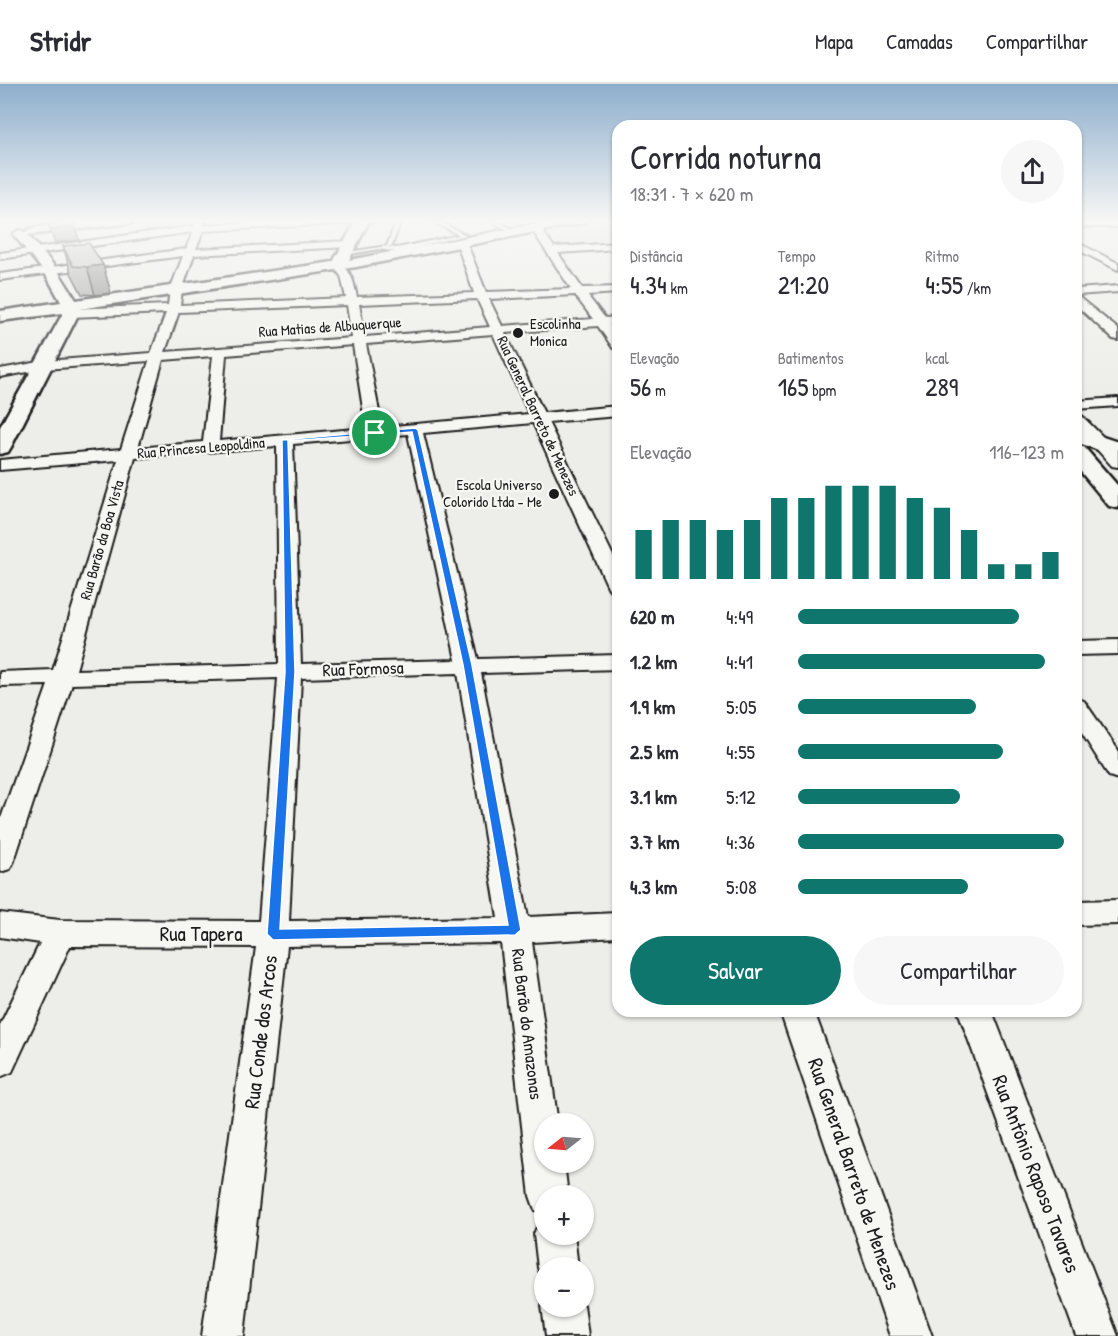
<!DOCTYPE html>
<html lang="pt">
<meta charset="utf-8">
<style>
body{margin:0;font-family:"Patrick Hand",sans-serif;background:#f7f7f7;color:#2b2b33;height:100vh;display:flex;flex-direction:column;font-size:22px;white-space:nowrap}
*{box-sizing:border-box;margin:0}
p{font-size:20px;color:#7c7c81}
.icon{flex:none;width:33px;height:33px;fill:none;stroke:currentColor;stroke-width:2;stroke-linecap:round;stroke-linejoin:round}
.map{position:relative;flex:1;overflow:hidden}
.sheet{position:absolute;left:612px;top:36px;width:470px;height:897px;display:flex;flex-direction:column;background:#fff;border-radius:18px;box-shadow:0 2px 4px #0004}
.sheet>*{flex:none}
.needle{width:39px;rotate:253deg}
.buttons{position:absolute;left:534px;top:1029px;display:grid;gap:12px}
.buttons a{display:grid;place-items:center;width:60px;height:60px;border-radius:50%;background:#fff;box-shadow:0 2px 4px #0004;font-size:30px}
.pin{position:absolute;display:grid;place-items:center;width:51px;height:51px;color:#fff;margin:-26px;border:3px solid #fff;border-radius:50%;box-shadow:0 2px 6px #0007}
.round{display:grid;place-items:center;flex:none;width:63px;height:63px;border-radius:32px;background:#f7f7f7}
.summary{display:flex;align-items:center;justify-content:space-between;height:102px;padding:0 18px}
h1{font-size:33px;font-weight:600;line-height:45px}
.figures{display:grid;grid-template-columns:repeat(3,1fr);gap:9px;height:102px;padding:6px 18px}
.figures div{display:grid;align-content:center}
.figures b{font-size:26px;font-weight:600}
.figures small{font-size:16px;font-weight:400}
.figures p{font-size:16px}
.chart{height:168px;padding:12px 18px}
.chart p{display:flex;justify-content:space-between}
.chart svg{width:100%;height:108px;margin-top:6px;stroke:#0f766e;stroke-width:6}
.button{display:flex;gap:12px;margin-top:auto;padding:12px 18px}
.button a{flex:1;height:69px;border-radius:36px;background:#0f766e;color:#fff;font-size:24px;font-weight:600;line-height:69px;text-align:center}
.button a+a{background:#f7f7f7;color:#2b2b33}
ul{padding:0 18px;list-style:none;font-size:20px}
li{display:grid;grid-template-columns:96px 72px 1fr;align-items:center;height:45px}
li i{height:15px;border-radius:8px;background:#0f766e}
header{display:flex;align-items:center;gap:36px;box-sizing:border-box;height:84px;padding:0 30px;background:#fff;border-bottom:2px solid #e1e1e2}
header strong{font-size:28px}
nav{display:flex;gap:33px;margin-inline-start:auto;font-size:21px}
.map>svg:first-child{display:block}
.built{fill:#ddddda}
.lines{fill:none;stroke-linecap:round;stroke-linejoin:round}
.lane-casing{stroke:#1c1c1c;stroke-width:4}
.street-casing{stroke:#1c1c1c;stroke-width:4}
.secondary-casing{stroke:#1c1c1c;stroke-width:5}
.highway-casing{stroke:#1c1c1c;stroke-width:5}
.lane{fill:#f6f6f2;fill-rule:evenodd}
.street{fill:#f6f6f2;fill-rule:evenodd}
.secondary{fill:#f6f6f2;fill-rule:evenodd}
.highway{fill:#f6f6f2;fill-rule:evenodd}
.wall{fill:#9f9f9d;stroke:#1c1c1c;stroke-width:1.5}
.shaded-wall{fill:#82827f;stroke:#1c1c1c;stroke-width:1.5}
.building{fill:#b9b9b6;stroke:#1c1c1c;stroke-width:1.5}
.route{fill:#1a73e8;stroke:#fff;stroke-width:1.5;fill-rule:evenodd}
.poi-dot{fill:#1c1c1c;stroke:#f6f6f2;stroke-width:2}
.labels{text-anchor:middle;stroke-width:4.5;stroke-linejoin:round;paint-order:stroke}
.far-poi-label{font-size:15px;fill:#1c1c1c;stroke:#f6f6f2;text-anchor:start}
.far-street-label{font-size:15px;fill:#1c1c1c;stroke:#f6f6f2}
.street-label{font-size:18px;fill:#1c1c1c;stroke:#f6f6f2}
.near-street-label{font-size:21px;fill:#1c1c1c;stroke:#f6f6f2}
</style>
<header>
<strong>Stridr</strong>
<nav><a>Mapa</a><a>Camadas</a><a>Compartilhar</a></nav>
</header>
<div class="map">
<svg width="1118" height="1252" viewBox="0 0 1118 1252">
<rect width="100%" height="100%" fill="#edede9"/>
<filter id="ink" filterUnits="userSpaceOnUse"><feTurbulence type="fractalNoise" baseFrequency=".0167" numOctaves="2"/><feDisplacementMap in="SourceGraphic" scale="12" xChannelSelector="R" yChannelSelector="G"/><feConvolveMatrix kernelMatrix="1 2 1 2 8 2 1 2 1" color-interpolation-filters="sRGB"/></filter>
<g filter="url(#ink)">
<!-- built -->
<path class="built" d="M607,135H618V160L558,163L548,147Z"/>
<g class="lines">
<defs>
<g id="lane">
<path d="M397,135H401L392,162L387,163L397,164L459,151L428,135H434L466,151L397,168L379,165L345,171L342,169L387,162Z"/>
<path d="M486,135H492L519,148L515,149Z"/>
</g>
<g id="street">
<path d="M194,135H204V141L315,135H378L374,138L203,147L196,165L349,157L354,160L349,163L194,171L182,206L180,221L346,214L341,192L333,182L338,179C352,185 354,200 357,213L474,209L457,160L462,157L467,160L486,208L571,205L531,144L533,142H539L554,163L618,159V165L558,169L582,204L618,203V209L587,211L605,234L618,233V241H610L618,252V265L613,264L598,242L505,249L544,329L618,322V332L548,338L618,482V509L611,507L608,503L533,339L423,349L478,575L618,571V585L481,589L528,833L618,829V853L532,858L558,1040H544V1078H564L568,1112H544V1129L535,1126L530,1112L501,859L287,862L244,1252H202L256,863L70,862L12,988L0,993V941L40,859L0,853V829L60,836L259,837L278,594L72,600L14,777L10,785L0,788V737L48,601L0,602V588L53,586L118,376L0,386V376L121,365L149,277L45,285L0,293V285L45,277L151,269L166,229L71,233L65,229L71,225L168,221L170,206L183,172L0,196V190L186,165L193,148L0,175V169L194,142ZM575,211L593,235L502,242L489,215ZM477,215L490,243L365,253L359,220ZM347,221L352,254L165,268L179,228ZM493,250L529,330L382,343L366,260ZM353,261L366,344L219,357L226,271ZM213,272L203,358L138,364L163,276ZM408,350L456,576L301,580L293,360ZM277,362L279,580L76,586L135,374ZM458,589L498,834L289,837L301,594Z"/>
<rect x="1076" y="137" width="42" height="6"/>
<path d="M1076,158L1118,179V186L1076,165Z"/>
<path d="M1118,202V208L1076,211V205Z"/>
<path d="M1076,211L1118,245V256L1113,255L1076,221Z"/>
<path d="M1118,314V322L1076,325V317Z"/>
<path d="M1076,329L1081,331L1118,368V383L1112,382L1076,342Z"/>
<path d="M1118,556V570L1076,571V557Z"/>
<path d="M1076,614L1084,617L1118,666V695L1109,692L1076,640Z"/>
<path d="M1118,816V840L1076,841V817Z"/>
<path d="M780,927H814L932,1252H890Z"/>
<path d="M958,927H992L1118,1252H1076Z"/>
<path d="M544,1134V1150H574L578,1184H544V1199L538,1184L534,1150L540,1136Z"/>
<path d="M544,1216V1222L584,1221L588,1252H546L542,1222Z"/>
</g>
<g id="secondary">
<path d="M100,135H138L132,139L28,151L56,184L76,216L333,178L357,135H370L349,176L561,135H588L582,139L356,183L79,225V229L11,363L8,368L0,370V343L63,229L0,237V227L61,218L45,189L13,150L20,146L25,148L32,144Z"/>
<path d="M1076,344L1118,358V373L1076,358Z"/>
</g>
<path id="highway" d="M1076,361L1084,363L1118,402V424L1109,422L1076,382Z"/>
</defs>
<!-- lane casing -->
<use href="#lane" class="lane-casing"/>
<!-- street casing -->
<use href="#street" class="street-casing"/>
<!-- secondary casing -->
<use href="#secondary" class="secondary-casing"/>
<!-- highway casing -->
<use href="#highway" class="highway-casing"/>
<!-- lane -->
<use href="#lane" class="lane"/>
<!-- street -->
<use href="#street" class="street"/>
<!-- secondary -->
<use href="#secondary" class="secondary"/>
<!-- highway -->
<use href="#highway" class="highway"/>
</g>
<!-- wall -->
<g class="wall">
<path d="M41,135H60L61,137L75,142L79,156L55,159L52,152L48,140L44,141Z"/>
<path d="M63,162L103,181L111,209L95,211L82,210L71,189Z"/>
</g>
<!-- shaded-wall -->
<g class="shaded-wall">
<path d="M43,135H60L61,138L44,141Z"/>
<path d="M75,142L79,156L55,159L51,146Z"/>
<path d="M103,181L111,209L95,211L87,183Z"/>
</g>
<!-- building -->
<g class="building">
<path d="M71,136L75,142L51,146L48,139Z"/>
<path d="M89,159L103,181L87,183L73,182L63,162Z"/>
</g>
</g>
<!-- sky -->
<linearGradient id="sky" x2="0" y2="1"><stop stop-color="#8daecc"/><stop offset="0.44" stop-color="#f7f7f5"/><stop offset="1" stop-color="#f7f7f5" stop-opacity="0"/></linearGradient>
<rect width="1118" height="310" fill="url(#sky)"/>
<!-- route -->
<path class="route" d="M415,344L418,346L472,581L521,846L515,851L273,856L267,850L285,588L282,356ZM412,348L463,581L508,841L280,845L295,588L288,357Z"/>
<!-- markers -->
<g class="poi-dot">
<circle cx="518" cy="249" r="6"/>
<circle cx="554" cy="410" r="6"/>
</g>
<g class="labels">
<!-- far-poi labels -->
<g class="far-poi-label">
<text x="530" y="245">Escolinha<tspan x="530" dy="17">Monica</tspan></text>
<text x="542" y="406" text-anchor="end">Escola Universo<tspan x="542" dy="17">Colorido Ltda - Me</tspan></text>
</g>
<!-- far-street labels -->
<g class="far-street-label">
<text transform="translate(330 243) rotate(-4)" y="5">Rua Matias de Albuquerque</text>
<text transform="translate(538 332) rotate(65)" y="5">Rua General Barreto de Menezes</text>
<text transform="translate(201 364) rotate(-5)" y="5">Rua Princesa Leopoldina</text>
<text transform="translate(102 456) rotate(-74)" y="5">Rua Barão da Boa Vista</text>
</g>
<!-- street labels -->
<g class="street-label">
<text transform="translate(363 585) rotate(-2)" y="6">Rua Formosa</text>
<text transform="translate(527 940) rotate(83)" y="6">Rua Barão do Amazonas</text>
</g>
<!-- near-street labels -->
<g class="near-street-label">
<text x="201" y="857">Rua Tapera</text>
<text transform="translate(261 948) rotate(-83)" y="7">Rua Conde dos Arcos</text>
<text transform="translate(854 1090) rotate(71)" y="7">Rua General Barreto de Menezes</text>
<text transform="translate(1036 1090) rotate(69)" y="7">Rua Antônio Raposo Tavares</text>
</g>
</g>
</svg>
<div class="buttons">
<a><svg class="needle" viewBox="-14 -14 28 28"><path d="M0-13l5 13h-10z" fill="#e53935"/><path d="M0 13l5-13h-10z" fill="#7c7c81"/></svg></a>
<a>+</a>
<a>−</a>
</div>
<div class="pin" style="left:375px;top:349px;background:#1e9e55"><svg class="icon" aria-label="arrive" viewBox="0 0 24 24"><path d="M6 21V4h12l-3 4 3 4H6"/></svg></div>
<section class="sheet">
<div class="summary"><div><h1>Corrida noturna</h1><p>18:31 · 7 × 620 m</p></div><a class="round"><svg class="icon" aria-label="share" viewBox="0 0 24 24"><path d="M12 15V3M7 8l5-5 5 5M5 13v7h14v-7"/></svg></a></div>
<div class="figures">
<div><p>Distância</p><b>4.34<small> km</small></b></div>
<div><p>Tempo</p><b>21:20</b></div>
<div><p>Ritmo</p><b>4:55<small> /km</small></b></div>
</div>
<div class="figures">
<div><p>Elevação</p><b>56<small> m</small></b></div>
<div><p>Batimentos</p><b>165<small> bpm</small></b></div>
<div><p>kcal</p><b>289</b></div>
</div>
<div class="chart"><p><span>Elevação</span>116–123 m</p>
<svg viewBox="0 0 160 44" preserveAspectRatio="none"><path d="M5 44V24M15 44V20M25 44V20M35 44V24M45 44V20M55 44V11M65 44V11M75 44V6M85 44V6M95 44V6M105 44V11M115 44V15M125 44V24M135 44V38M145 44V38M155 44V33"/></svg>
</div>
<ul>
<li><b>620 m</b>4:49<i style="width:83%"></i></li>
<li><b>1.2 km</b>4:41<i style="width:93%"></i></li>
<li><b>1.9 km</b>5:05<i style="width:67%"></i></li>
<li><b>2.5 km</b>4:55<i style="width:77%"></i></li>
<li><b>3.1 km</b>5:12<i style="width:61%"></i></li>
<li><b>3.7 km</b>4:36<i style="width:100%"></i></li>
<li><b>4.3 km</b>5:08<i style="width:64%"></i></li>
</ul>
<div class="button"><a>Salvar</a><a>Compartilhar</a></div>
</section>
</div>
